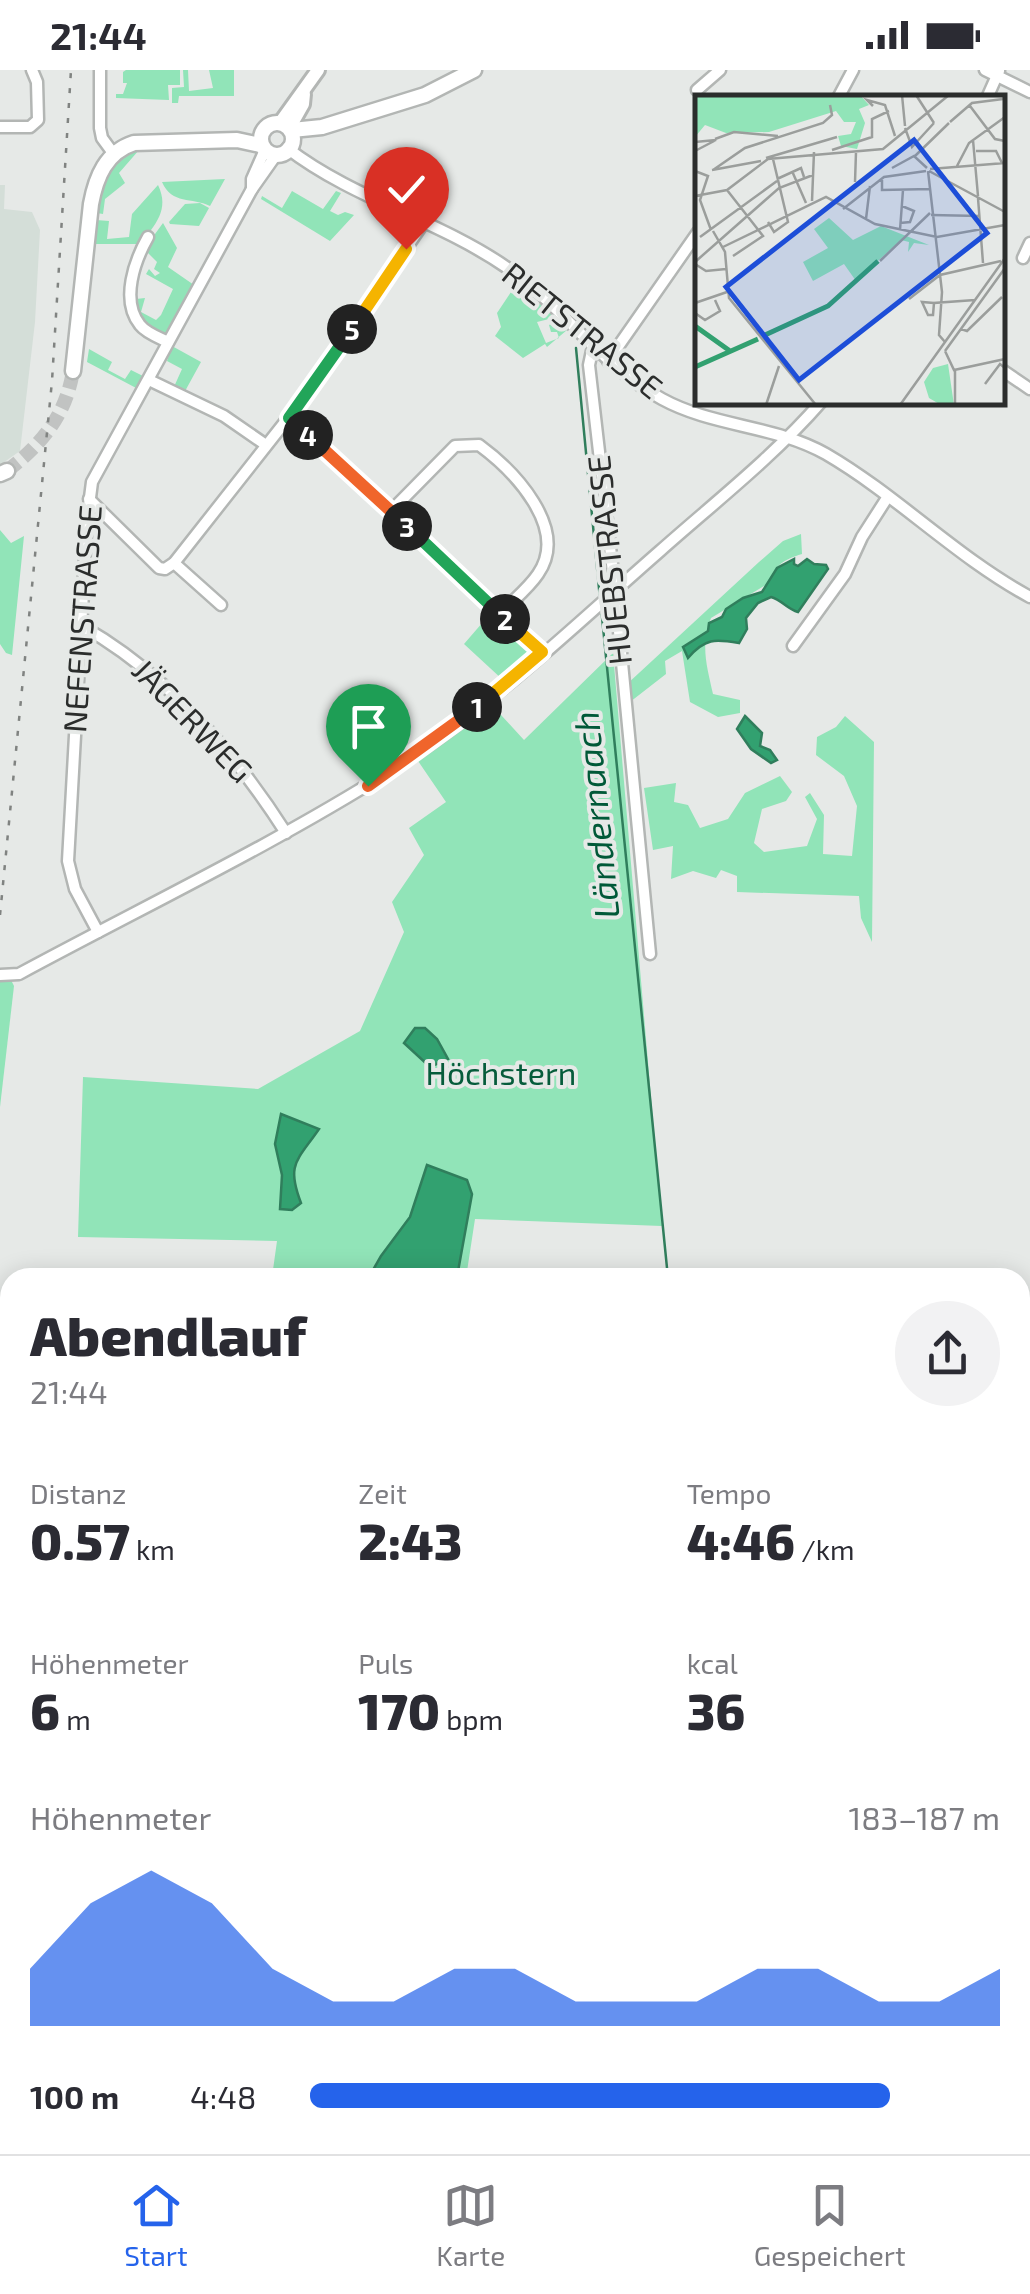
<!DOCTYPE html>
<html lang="de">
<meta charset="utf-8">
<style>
body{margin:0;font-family:"Exo 2",sans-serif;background:#f2f2f3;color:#2b2b33;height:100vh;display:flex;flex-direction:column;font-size:38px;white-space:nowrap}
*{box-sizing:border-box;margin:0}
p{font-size:32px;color:#7c7c81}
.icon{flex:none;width:55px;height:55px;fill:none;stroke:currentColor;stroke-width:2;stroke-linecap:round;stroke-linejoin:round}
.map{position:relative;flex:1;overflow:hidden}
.side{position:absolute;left:0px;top:1198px;width:1030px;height:888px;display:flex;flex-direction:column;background:#fff;border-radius:30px 30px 0 0;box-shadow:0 5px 25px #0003}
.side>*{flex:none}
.pin{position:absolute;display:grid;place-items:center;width:85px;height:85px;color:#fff;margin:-102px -42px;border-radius:50% 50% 50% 0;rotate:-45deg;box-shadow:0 0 10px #0007}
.pin .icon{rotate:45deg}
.km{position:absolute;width:50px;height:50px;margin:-25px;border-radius:50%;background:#222;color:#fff;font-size:28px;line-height:50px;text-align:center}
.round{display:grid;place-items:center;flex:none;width:105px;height:105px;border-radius:52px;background:#f2f2f3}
.head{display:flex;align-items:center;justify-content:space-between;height:170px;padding:0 30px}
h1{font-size:55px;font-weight:800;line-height:75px}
.metrics{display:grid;grid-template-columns:repeat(3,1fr);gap:15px;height:170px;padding:10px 30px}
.metrics div{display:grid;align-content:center}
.metrics b{font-size:50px;font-weight:800}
.metrics small{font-size:28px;font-weight:400}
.metrics p{font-size:28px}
.chart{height:280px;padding:20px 30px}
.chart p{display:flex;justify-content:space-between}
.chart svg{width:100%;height:180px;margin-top:10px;fill:#2563eb;opacity:.7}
ul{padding:0 30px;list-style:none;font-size:32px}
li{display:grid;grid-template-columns:160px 120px 1fr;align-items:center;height:75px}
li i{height:25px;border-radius:12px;background:#2563eb}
.status{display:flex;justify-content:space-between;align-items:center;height:70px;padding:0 50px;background:#fff;direction:ltr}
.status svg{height:28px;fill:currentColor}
.tab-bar{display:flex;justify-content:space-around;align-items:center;height:140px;border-top:2px solid #e1e1e2;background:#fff;font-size:28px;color:#7c7c81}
.tab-bar a{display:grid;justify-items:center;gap:5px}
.tab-bar .active{color:#2563eb}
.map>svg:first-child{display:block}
.built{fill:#d4ded8}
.green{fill:#91e4b8}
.water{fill:#32a170;stroke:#307e5c;stroke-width:2.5}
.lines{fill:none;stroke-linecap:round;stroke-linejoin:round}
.stream{stroke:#307e5c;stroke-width:2.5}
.secondary-tunnel{stroke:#c1c3c2;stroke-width:14;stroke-dasharray:14 7;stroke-linecap:butt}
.minor-casing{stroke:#b3b6b4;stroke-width:15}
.tertiary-casing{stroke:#b3b6b4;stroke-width:18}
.secondary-casing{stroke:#b3b6b4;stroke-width:19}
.minor{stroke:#fff;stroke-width:10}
.tertiary{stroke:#fff;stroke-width:12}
.secondary{stroke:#fff;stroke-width:14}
.rail{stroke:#808381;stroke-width:2.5;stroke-dasharray:5 10;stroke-linecap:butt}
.split-1-casing{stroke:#fff;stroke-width:20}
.split-2-casing{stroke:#fff;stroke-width:20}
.split-3-casing{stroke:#fff;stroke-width:20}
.split-4-casing{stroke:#fff;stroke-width:20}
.split-5-casing{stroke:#fff;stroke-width:20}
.split-6-casing{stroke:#fff;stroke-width:20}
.split-1{stroke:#f0652b;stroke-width:12}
.split-2{stroke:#f5b400;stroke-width:12}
.split-3{stroke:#22a559;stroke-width:12}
.split-4{stroke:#f0652b;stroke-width:12}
.split-5{stroke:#22a559;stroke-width:12}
.split-6{stroke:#f5b400;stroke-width:12}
.labels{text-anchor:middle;stroke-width:8;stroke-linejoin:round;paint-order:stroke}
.street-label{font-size:32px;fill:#2b2d2c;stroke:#e6e9e7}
.park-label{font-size:32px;fill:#065c3b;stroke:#e6e9e7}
.water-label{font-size:35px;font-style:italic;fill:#005938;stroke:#e6e9e7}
.inset-river{fill:none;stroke:#32a170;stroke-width:5}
.inset-road{fill:none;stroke:#9b9e9c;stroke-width:2.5}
.view{fill:#1d4ed8;fill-opacity:0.15;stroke:#1d4ed8;stroke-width:5}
.inset-edge{fill:none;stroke:#2b2d2c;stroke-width:5}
</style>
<div class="status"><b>21:44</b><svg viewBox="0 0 49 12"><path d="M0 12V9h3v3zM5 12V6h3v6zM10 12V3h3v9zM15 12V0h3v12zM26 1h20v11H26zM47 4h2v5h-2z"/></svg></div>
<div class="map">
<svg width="1030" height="2084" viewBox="0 0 1030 2084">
<rect width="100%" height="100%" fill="#e6e9e7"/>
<!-- built -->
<path class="built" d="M0,115H5L4,139L32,142L40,160L35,252L20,381L0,395Z"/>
<!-- green -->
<g class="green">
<path d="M126,0H180V15H168L169,30L116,28V24H123L127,13H123V2Z"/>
<path d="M183,0H188L189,21L213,18L209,0H234V26H179L178,33H172V18L184,17Z"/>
<path d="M139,80L119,103L125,113L105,129L103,144L97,143C99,116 110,87 139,80Z"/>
<path d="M225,109L210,136C192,127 172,135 162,112Z"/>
<path d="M158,115C170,140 155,154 141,174H94L96,150L109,151L107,169L129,167L132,144Z"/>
<path d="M292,121L323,139L336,121L341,123L330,141L338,145L345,142L354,145L330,171L261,129L262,126L282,138Z"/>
<path d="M200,133L209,138L199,156L170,154L169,152L185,134Z"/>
<path d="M163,153L177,178L168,197L194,215L167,264L143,253L136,229L145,228L141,242L156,250L161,245L173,219L146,204L149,199L155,206L160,203L154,199L157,192L147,182V175Z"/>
<path d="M515,216H523L557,244V247L537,252L546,273L559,268L557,262H551L549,255L558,251L567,260L547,277L545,274L523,288L495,266L501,257L497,243Z"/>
<path d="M172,276L201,292L184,323L173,319L182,299L167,291Z"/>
<path d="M89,279L112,292L108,300L125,309L131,300L143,306L138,319L87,292Z"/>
<path d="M0,460L11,473L24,466L12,585L6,583L0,574Z"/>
<path d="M801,464L802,484C783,490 775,495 769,513L711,548C700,574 707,597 713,624L740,630V643L718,647L690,632L682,581L665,591L666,604L630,632L626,615L759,492L783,471Z"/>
<path d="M496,546L531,581V585L503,610L464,574L483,552L487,555Z"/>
<path d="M613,583L662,1156L475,1149L466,1208L272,1207L277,1171L78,1167L83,1007L258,1019L360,961L404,862L392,832L424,785L409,758L446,732L416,688L490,633L524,670Z"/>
<path d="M845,646L874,672L872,872L861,848L859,826L737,822V806L721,800L716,808L693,801L671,809L673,776L653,780L644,718L676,713L674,732L688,735L700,758L728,749L745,723L780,706L792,722L786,731L762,739L754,773L764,782L807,776L817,749L805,727L810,723L824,745L823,784L852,786L857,736L844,706L816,685L817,667L836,657Z"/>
<path d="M0,910H11L14,916L0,1037Z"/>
<path d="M133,2075H242L231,2084H140Z"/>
</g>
<!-- water -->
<g class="water">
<path d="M794,489V494L798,496L807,489L814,494L826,495L828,499L798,542C787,539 782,530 771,527L758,533L746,548L747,559L739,573C715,569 705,568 688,588L683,577L708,561L709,553L722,547L726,539L743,528L762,522L777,498Z"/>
<path d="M745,646L762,663L760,676L770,680L777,690L771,693L751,679L737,659Z"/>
<path d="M415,958H425L437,969L448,989L430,997L404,973Z"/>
<path d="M281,1044L319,1059C297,1091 286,1094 301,1133L292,1140L280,1139L282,1105L275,1074Z"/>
<path d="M427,1095L467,1110L472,1124L457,1207H369L381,1186L410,1147Z"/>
</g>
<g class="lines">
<!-- stream -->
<g class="stream">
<path d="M576,278L600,529"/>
<path d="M601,537L668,1208"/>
<path d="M540,2084L543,2075"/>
</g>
<!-- secondary-tunnel -->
<path class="secondary-tunnel" d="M7,401C42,374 66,345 73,301"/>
<defs>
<g id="minor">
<path d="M100,0V58L102,68L113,83"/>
<path d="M985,0L1030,22"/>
<path d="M697,20L720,0"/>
<path d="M838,28L853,0"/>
<path d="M987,28L999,1"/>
<path d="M0,57H30L38,50L37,12L32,0"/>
<path d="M287,78C353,129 438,150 506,197C563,236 601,296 662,329C713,357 775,355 826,384C898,426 956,487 1030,527"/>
<path d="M252,119V109L264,82"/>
<path d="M148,167C135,190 120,230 140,255C146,263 160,268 168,272"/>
<path d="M1023,188L1030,173"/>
<path d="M593,276L589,295L615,520L650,884"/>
<path d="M608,291L698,162"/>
<path d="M1002,300L1030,319"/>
<path d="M149,310L224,346L266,375"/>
<path d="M289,348L542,582"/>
<path d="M89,429L159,498L165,499L174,493L311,319L424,152"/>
<path d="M391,441L455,376L479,375C513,400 570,458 538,504C528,519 512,531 500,544"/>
<path d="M174,493L221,535"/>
<path d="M82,556C168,605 233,680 286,763"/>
<path d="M793,576L845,504L862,467L887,428"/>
<path d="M98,862L75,819L68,791L87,451L92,412L252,119L276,85"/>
<path d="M0,905L19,904C143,837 271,776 390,701C488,640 574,556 660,481C714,433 773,387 821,332"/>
</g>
<g id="tertiary">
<path d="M280,53L318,0"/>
<path d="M290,57L303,34L304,24"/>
<path d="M0,2081L5,2084"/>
</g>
<g id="secondary">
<circle cx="277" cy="69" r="16"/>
<path d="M292,60L322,57L425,25L474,0"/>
<path d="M73,301L91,134C96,107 106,82 134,73L237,70L260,75"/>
<path d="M0,404L7,401"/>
</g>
</defs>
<!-- minor casing -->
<use href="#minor" class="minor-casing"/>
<!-- tertiary casing -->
<use href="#tertiary" class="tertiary-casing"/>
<!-- secondary casing -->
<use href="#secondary" class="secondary-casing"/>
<!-- minor -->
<use href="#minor" class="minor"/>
<!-- tertiary -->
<use href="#tertiary" class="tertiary"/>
<!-- secondary -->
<use href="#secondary" class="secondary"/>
<!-- rail -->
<path class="rail" d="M0,845L52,311L71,0"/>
</g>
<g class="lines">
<defs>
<path id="split-1" d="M368,716L477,637"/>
<path id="split-2" d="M477,637L542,582L505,549"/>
<path id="split-3" d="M407,456L505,549"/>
<path id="split-4" d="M308,365L407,456"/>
<path id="split-5" d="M308,365L289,348L352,259"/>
<path id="split-6" d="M352,259L406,179"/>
</defs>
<!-- split-1 casing -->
<use href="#split-1" class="split-1-casing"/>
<!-- split-2 casing -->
<use href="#split-2" class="split-2-casing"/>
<!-- split-3 casing -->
<use href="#split-3" class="split-3-casing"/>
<!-- split-4 casing -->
<use href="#split-4" class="split-4-casing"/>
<!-- split-5 casing -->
<use href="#split-5" class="split-5-casing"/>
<!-- split-6 casing -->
<use href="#split-6" class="split-6-casing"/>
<!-- split-1 -->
<use href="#split-1" class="split-1"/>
<!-- split-2 -->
<use href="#split-2" class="split-2"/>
<!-- split-3 -->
<use href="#split-3" class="split-3"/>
<!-- split-4 -->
<use href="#split-4" class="split-4"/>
<!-- split-5 -->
<use href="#split-5" class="split-5"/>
<!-- split-6 -->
<use href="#split-6" class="split-6"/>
</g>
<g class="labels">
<!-- street labels -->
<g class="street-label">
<text transform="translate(582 261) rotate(39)" y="11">RIETSTRASSE</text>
<text transform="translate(610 490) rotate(-96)" y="11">HUEBSTRASSE</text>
<text transform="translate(83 549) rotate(-86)" y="11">NEFENSTRASSE</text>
<text transform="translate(192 651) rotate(46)" y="11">JÄGERWEG</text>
</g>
<!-- park labels -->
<g class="park-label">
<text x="501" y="1015">Höchstern</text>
</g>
<!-- water labels -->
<g class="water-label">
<text transform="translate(597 745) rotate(-96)" y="12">Ländernaach</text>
</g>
</g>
<!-- overview -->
<g transform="translate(695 25)">
<rect width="310" height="310" fill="#e6e9e7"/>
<path d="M0,0H165L174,10L164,14L170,28L162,54L146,51L143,41L156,39L161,27H149L141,16L74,37L31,38L10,30L0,42ZM134,123L158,145L186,131L234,150L219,148L213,157L214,147L206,145L161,186L149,169L118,186L108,167L133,153L119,134ZM253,269L259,310H246L234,303L229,287L238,273Z" fill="#91e4b8"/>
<path class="inset-river" d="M0,231L35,256M70,240L133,211L183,166M0,272L63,244"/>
<path class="inset-road" d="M207,0L210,31M221,0L239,28M178,11L172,5L190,10L200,41M275,11L300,44L310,46M255,27L277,8L308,4M210,33L217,52L239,28M20,44L39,37L83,41M278,45L283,101M0,47L21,45L0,56M137,55L177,42V24L194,16M281,56H301L307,68M220,61L254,28M71,63L142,42M262,71L274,48L310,22M197,73L219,61L232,73M235,74L310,68M17,75L66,66M18,75L50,53L128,28L137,20L135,10M0,76L13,81L5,105L16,135M97,76L111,108M233,76L247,197L244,240L250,247M234,76L310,117M187,83V95L236,94M82,84L106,73L109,82M160,87L161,57M32,95L68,141L38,161M0,101L32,95L73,64L188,54L254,0M283,103L288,168M117,106L119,57M148,114L189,82L231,76M236,120L285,121M171,124L175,91M73,127L79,137L93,127L78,64M205,128L215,127L219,116L207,111M205,135L208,95M18,136L30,157L34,203L121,310M5,142L82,86M28,152L131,102L180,129L242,142L310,130M185,166L235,118M0,167L84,93L118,80M0,169L11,176L31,174M214,204L245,180L306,166M0,208L32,197M239,208L227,207L233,220H238L239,208L280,205M0,218L10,225L25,216L20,205M266,234L272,236L307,202M250,256L310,173M250,256L259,275L310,264M260,275V310M290,289L305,269L310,273M71,310L84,271M205,310L310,163"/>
<path class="view" d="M219,45L292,138L104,285L31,192Z"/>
<rect width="310" height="310" class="inset-edge"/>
</g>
</svg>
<div class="pin" style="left:368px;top:716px;background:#1e9e55"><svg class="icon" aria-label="arrive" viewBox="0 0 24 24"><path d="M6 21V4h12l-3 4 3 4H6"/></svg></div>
<div class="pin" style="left:406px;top:179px;background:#d93025"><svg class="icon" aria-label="check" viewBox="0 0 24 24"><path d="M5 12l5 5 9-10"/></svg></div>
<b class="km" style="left:477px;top:637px">1</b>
<b class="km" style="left:505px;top:549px">2</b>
<b class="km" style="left:407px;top:456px">3</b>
<b class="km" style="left:308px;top:365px">4</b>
<b class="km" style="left:352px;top:259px">5</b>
<section class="side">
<div class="head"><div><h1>Abendlauf</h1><p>21:44</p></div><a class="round"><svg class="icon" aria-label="share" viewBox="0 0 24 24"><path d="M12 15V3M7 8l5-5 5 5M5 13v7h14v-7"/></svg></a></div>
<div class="metrics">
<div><p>Distanz</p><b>0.57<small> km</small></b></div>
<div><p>Zeit</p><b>2:43</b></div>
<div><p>Tempo</p><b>4:46<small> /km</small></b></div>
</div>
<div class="metrics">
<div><p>Höhenmeter</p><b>6<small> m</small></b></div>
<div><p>Puls</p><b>170<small> bpm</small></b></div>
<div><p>kcal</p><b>36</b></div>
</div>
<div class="chart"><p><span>Höhenmeter</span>183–187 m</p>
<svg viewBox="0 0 160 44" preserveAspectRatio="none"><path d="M0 44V30L10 14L20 6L30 14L40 30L50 38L60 38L70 30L80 30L90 38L100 38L110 38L120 30L130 30L140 38L150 38L160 30V44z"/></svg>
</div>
<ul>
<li><b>100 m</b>4:48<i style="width:84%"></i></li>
</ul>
</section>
</div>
<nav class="tab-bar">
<a class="active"><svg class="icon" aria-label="home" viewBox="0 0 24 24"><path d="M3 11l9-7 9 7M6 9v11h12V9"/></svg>Start</a>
<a><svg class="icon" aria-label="map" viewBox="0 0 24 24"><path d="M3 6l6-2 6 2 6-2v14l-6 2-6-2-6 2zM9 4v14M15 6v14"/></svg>Karte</a>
<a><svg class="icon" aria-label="saved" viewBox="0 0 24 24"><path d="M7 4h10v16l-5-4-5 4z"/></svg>Gespeichert</a>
</nav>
